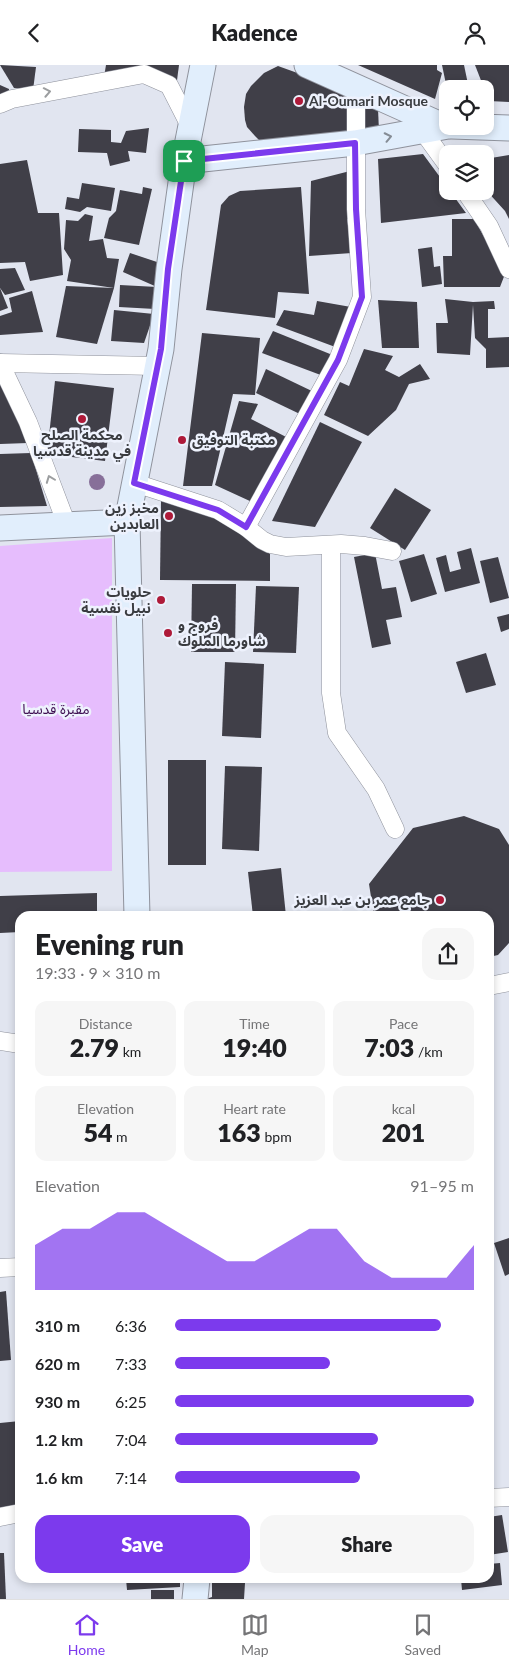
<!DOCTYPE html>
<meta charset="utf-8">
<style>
body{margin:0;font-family:Lato,"Noto Sans Arabic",sans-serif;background:#f6f6f6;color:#202124;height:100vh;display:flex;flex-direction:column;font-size:19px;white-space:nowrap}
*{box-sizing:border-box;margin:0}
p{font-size:16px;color:#757577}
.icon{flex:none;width:28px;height:28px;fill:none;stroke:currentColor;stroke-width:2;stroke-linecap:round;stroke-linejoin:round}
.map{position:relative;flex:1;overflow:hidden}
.details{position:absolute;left:15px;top:846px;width:479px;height:672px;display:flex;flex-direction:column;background:#fff;border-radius:15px;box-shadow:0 2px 8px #0003}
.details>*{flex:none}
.buttons{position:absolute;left:439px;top:15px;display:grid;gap:10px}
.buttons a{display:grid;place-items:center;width:55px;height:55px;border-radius:10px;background:#fff;box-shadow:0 2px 8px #0003;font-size:25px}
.pin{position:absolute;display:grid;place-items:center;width:42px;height:42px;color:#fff;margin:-21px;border-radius:10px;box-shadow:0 2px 8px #0006}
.round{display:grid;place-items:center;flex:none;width:52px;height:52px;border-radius:15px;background:#f6f6f6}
.overview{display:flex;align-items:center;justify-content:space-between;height:85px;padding:0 20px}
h1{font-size:28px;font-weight:800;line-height:38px}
.stats{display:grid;grid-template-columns:repeat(3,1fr);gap:8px;height:85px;padding:5px 20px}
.stats div{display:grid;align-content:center;border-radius:12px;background:#f6f6f6;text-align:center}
.stats b{font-size:25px;font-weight:800}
.stats small{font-size:14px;font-weight:400}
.stats p{font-size:14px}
.chart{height:140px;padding:10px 20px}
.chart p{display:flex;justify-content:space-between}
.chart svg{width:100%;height:90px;margin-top:5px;fill:#7c3aed;opacity:.7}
.button{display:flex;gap:10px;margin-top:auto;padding:10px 20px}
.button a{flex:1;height:58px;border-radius:15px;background:#7c3aed;color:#fff;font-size:20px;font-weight:800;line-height:58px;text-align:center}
.button a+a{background:#f6f6f6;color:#202124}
ul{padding:0 20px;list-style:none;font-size:16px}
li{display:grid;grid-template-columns:80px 60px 1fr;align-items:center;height:38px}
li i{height:12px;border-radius:6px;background:#7c3aed}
header{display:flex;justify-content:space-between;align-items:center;height:65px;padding:0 20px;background:#fff;font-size:22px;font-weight:800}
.tab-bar{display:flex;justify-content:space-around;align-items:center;height:70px;border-top:1px solid #e0e0e0;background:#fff;font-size:14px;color:#757577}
.tab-bar a{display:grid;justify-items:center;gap:2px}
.tab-bar .active{color:#7c3aed}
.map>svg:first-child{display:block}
.green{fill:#e6bdfd}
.building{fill:#403f48}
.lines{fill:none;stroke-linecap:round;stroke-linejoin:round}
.street-casing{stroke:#8f929c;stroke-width:19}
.secondary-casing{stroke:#8f929c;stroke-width:27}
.street{stroke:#fff;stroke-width:18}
.secondary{stroke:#e1eefc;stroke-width:25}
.tree{fill:#876f99}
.oneway{stroke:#9c9ea0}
.oneway2{stroke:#858c95}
.route-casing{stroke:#fff;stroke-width:10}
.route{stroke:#7c3aed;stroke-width:6}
.poi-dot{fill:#ae1a39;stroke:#eef2fd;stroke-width:2}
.labels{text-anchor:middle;stroke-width:5;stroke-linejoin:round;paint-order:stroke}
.poi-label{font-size:14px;font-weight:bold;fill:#3a3c40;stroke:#eef2fd;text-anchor:start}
.park-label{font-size:14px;fill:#3e0f52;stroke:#eef2fd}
</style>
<header><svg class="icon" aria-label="back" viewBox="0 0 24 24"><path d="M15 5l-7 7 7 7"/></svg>Kadence<svg class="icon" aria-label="person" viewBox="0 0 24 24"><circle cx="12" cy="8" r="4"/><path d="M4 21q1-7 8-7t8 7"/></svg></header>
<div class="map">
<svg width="509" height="1534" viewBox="0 0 509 1534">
<rect width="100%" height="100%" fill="#e1e5f0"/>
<!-- green -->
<path class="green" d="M112,473V806L0,807V481Z"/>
<!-- building -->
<g class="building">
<path d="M0,0L36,2L33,25L14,23Z"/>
<path d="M106,0H179L176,23L104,12Z"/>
<path d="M358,0H437V5L442,8L435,34Z"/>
<path d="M442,0H464L469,24H447Z"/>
<path d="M475,0H509V37L489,36Z"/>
<path d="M278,1L353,28L351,72L261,77L255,71L247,62L245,55L244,42L246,29L251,21L264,8Z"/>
<path d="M0,20L9,24V29L0,33Z"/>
<path d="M361,44H378L379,66H361Z"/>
<path d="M149,63L146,88L128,86L130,96L110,101L107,88L78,87L79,64L111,65V77L121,78L126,66Z"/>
<path d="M423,89L448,123V126H450L466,148L381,158L378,94Z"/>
<path d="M509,90V154L505,146L485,124V94Z"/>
<path d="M27,95L38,148H59L63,210L30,216L25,197L0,198V99Z"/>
<path d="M350,106L354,153L347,154L352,188L309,191L311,116Z"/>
<path d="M82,118L115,123L111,146L87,142L80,147L65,144L67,132L79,134Z"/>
<path d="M143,122L152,124L139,180L104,173L109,153L116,146L120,125L142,129Z"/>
<path d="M301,122L309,229L278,227L275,253L206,245L221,140L229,131L240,126Z"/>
<path d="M85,149L93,151L89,176L103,174L107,193L119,194L114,223L67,216L71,195L64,184L66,155L78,156Z"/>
<path d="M452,154H474L505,209L500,222H444L443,191H452Z"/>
<path d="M432,182L434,202L440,201L442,219L422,222L418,184Z"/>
<path d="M130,188L160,198L155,244L119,242L120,220L157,222L123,207Z"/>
<path d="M15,203L25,225L5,230L0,223V204Z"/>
<path d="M66,221L114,223L97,279L56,272Z"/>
<path d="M0,223L8,243L0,246Z"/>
<path d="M32,226L43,267L0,270V251L12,247L9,233Z"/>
<path d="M445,234L473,237L494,236L495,244H488V273L509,272V302L486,303V284L475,273L473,240L470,290L437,288L436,258H448Z"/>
<path d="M378,235L417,237L419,283H382Z"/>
<path d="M317,236L351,242L338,283L276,260L284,245L314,250Z"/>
<path d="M114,245L154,249L144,278L111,276Z"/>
<path d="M273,266L335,291L326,312L262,288Z"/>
<path d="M202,268L260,273L255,330L233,329L212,421H183Z"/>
<path d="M364,284L393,291L385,305L399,312L420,299L430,314L409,319L396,345L368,371L324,350L340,317L349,321Z"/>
<path d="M266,304L316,328L302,350L256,328Z"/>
<path d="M0,316L28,378L0,379Z"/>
<path d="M55,316L114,323L105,396L47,389Z"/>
<path d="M239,336L258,339L251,354L292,375L252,437L215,420Z"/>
<path d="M320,357L362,377L315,462L272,456Z"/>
<path d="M31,388L47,441L0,442V389Z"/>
<path d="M395,423L431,445L405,485L370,463Z"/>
<path d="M161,436L196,444L248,469L270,489V516L160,515Z"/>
<path d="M471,483L480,518L445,527L436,493L446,490L450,507L461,504L457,487Z"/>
<path d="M375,488L382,524L396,522L402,552L386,555L391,579L372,583L354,492Z"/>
<path d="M424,489L437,529L411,537L399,496Z"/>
<path d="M498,492L509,533L490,538L480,496Z"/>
<path d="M192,519H236L235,587H191Z"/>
<path d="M256,521L299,522L296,588L253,587Z"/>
<path d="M509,549V564L501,567L497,552Z"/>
<path d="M486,588L496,620L466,628L456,597Z"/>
<path d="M225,597L264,599L261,673L222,671Z"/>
<rect x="168" y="695" width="38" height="105"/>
<path d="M225,701L262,702L259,786L222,784Z"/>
<path d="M464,751L499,764L509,780V878L498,890L489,892V851H374L369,819L413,763Z"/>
<path d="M281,803L286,851H253L248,807Z"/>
<path d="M97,828V851H20V867L0,868V831Z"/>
<path d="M509,1173V1209L505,1211L494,1178Z"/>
<path d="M6,1226L11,1295L0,1296V1227Z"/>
<path d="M20,1356V1441L0,1445V1358Z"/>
<path d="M502,1450L508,1487L489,1490V1452Z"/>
<path d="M0,1488H4L6,1534H0Z"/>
<path d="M500,1498L502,1520L462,1525L461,1514H489V1499Z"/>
<path d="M126,1514H180V1522L127,1525Z"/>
<path d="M231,1514H280V1517L245,1518L244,1534H206L212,1532V1517L231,1518Z"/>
<rect x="151" y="1525" width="23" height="9"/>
</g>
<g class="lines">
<defs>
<g id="street">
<path d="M0,39L12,34L144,9L169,20L191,63"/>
<path d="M422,65L448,101"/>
<path d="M465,126L489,161L509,204"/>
<path d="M0,298L28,357L67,460"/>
<path d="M0,298L157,301"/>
<path d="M135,418L218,445L246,462L262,475L270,479L286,482L341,479L365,481L392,486"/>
<path d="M246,462L338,295L362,232L356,144V21"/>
<path d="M331,480V628L337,668L376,724L395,764"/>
<path d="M489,921L509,917"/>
<path d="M0,976L20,979"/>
<path d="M0,1203L20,1202"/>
<path d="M489,1433L509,1432"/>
<path d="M0,1452L20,1448"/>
</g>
<g id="secondary">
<path d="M307,0L443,61"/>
<path d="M452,61L509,63"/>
<path d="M184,96L355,78L448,61"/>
<path d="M0,463L127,457"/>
<path d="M137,851L127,457L161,284L169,204L184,96L203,0"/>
<path d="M195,1534L197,1514"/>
</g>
</defs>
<!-- street casing -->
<use href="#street" class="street-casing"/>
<!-- secondary casing -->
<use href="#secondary" class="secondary-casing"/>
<!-- street -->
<use href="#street" class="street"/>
<!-- secondary -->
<use href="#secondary" class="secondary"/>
</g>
<!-- trees -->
<circle class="tree" cx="97" cy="417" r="8"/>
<!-- one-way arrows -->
<defs><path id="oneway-chevron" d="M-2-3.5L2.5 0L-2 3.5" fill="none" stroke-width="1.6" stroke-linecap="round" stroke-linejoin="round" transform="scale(1.25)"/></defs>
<g class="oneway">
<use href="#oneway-chevron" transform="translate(47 27) rotate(-11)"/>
<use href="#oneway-chevron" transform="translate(50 414) rotate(-111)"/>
</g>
<use class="oneway2" href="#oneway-chevron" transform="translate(388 72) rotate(-12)"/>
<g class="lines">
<defs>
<path id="route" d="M355,78L356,144L362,232L338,295L246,462L218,445L134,418L161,284L168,204L184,96Z"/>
</defs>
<!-- route casing -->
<use href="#route" class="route-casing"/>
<!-- route -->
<use href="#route" class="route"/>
</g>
<!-- markers -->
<g class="poi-dot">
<circle cx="299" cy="36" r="5"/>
<circle cx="82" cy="354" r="5"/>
<circle cx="182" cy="375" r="5"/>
<circle cx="169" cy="451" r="5"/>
<circle cx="161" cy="535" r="5"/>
<circle cx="168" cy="568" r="5"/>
<circle cx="440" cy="835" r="5"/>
</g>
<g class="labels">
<!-- poi labels -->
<g class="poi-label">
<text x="309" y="41">Al-Oumari Mosque</text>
<text x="82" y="375" text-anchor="middle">محكمة الصلح<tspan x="82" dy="16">في مدينة قدسيا</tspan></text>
<text x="192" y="380">مكتبة التوفيق</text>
<text x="159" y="448" text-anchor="end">مخبز زين<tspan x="159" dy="16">العابدين</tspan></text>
<text x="151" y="532" text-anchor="end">حلويات<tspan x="151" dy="16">نبيل نفسية</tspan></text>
<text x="178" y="565">فروج و<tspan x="178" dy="16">شاورما الملوك</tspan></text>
<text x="430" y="840" text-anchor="end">جامع عمر بن عبد العزيز</text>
</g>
<!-- park labels -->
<g class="park-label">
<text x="56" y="649">مقبرة قدسيا</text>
</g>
</g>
</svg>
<div class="buttons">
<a><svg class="icon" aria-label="locate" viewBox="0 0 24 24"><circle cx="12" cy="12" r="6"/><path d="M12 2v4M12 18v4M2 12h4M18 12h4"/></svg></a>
<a><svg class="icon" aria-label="layers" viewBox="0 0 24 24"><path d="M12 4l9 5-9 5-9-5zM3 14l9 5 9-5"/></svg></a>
</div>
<div class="pin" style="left:184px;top:96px;background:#1e9e55"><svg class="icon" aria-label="arrive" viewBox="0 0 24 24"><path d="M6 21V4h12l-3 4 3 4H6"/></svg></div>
<section class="details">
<div class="overview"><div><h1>Evening run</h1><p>19:33 · 9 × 310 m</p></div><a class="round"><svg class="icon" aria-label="share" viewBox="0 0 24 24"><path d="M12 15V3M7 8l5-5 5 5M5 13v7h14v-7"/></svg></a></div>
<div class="stats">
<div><p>Distance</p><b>2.79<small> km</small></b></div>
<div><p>Time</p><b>19:40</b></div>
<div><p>Pace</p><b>7:03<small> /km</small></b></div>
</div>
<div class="stats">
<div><p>Elevation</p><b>54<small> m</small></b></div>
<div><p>Heart rate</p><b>163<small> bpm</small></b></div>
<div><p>kcal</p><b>201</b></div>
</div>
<div class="chart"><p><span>Elevation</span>91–95 m</p>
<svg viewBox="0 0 160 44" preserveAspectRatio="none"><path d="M0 44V22L10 14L20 14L30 6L40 6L50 14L60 22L70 30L80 30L90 22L100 14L110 14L120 30L130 38L140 38L150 38L160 22V44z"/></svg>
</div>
<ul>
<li><b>310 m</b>6:36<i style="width:89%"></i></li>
<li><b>620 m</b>7:33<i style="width:52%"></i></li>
<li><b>930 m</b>6:25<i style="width:100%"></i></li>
<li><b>1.2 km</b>7:04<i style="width:68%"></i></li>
<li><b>1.6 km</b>7:14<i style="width:62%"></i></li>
</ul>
<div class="button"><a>Save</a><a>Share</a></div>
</section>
</div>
<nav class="tab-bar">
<a class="active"><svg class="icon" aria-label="home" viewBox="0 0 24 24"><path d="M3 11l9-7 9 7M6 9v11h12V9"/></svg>Home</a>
<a><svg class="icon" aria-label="map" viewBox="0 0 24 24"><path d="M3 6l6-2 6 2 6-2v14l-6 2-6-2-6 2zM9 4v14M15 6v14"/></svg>Map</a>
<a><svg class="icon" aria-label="saved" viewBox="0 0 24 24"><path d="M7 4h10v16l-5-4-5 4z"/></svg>Saved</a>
</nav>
